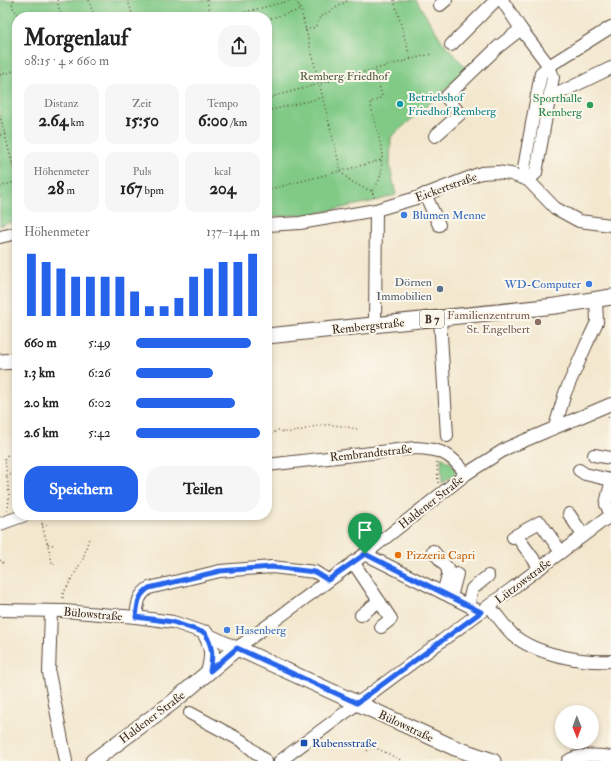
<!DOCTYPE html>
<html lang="de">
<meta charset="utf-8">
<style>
body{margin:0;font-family:"IM FELL Double Pica",serif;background:#f6f6f6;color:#222;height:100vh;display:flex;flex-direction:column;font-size:15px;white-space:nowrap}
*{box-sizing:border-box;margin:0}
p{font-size:13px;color:#767676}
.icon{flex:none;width:22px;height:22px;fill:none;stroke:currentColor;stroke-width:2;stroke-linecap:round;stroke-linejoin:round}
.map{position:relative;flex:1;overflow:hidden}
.panel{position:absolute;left:12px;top:12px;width:260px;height:508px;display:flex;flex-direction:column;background:#fff;border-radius:16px;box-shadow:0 2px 6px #0003}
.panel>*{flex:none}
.needle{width:26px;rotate:179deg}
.controls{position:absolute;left:555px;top:705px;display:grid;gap:8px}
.controls a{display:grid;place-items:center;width:44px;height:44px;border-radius:50%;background:#fff;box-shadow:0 2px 6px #0003;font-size:20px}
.pin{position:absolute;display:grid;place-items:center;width:34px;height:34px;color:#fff;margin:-41px -17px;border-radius:50% 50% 50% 0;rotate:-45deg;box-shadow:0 0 4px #0007}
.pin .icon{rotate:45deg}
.round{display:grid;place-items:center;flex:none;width:42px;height:42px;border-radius:16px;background:#f6f6f6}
.summary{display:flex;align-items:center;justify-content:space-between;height:68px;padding:0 12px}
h1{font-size:22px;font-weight:700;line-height:30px}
.stats{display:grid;grid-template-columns:repeat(3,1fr);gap:6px;height:68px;padding:4px 12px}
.stats div{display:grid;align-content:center;border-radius:10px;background:#f6f6f6;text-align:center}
.stats b{font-size:17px;font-weight:700}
.stats small{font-size:11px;font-weight:400}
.stats p{font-size:11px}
.chart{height:112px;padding:8px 12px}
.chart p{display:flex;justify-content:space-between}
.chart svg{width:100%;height:72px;margin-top:4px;stroke:#2563eb;stroke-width:6}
.button{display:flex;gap:8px;margin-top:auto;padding:8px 12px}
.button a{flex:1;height:46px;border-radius:16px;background:#2563eb;color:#fff;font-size:16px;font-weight:700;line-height:46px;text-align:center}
.button a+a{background:#f6f6f6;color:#222}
ul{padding:0 12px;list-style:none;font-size:13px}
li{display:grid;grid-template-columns:64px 48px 1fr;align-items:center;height:30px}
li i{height:10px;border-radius:5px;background:#2563eb}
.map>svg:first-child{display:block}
.green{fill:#80ca86;stroke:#5e7a52}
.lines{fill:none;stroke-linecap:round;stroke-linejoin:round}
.minor-casing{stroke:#574638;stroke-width:14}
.major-casing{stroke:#574638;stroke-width:17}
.path{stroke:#574638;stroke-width:1.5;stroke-dasharray:1 3;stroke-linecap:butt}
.minor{stroke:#fff;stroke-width:12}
.major{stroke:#fff;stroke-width:15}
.route-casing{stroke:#fff;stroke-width:8}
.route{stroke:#2563eb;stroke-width:5}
.culture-dot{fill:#0f9aa8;stroke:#fbf7ec;stroke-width:1.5}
.leisure-dot{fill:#2e9e5b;stroke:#fbf7ec;stroke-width:1.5}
.shop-dot{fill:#3f7fe0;stroke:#fbf7ec;stroke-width:1.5}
.service-dot{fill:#5c6f8a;stroke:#fbf7ec;stroke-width:1.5}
.education-dot{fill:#8d6e63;stroke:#fbf7ec;stroke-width:1.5}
.food-dot{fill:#e8710a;stroke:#fbf7ec;stroke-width:1.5}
.transit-dot{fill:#1a4fb4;stroke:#fbf7ec;stroke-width:1.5}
.labels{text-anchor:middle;stroke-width:4;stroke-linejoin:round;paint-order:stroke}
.shield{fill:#fbf7ec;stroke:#75685c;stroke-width:1}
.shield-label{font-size:11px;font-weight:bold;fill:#3b2a1e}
.park-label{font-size:12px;fill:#505a3d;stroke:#fbf7ec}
.culture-label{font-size:12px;fill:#0d838f;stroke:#fbf7ec;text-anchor:start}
.leisure-label{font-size:12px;fill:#27864d;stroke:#fbf7ec;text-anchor:end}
.street-label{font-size:12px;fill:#3b2a1e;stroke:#fbf7ec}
.shop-label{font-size:12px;fill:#366cbe;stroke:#fbf7ec;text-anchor:start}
.service-label{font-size:12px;fill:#4e5e75;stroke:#fbf7ec;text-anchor:end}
.education-label{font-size:12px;fill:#785e54;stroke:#fbf7ec;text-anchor:end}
.food-label{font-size:12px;fill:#c56008;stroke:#fbf7ec;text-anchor:start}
.transit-label{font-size:12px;fill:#164399;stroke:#fbf7ec;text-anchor:start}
</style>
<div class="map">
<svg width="611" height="761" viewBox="0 0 611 761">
<rect width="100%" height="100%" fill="#fbf7ec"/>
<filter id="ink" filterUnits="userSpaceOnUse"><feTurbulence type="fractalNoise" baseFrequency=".025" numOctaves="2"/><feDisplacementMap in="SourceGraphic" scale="8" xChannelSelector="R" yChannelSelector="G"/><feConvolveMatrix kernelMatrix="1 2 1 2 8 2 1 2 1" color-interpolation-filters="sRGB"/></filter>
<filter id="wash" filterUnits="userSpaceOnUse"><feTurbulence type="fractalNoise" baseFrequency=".012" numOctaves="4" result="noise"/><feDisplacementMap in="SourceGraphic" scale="16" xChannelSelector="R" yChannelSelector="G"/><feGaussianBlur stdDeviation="0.9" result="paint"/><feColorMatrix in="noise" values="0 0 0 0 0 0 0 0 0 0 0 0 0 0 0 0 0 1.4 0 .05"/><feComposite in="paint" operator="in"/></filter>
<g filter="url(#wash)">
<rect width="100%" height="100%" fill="#f3e7ce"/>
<!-- green -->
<g class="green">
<path d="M0,0H416L442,41L468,70L391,137L390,167L396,195L375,201L313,214L267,217V17H17V223H7L0,226Z"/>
<path d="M441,457L452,464L457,472L442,483Z"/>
</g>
</g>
<g filter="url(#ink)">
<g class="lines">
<defs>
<g id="minor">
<path d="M502,0L521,29L549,66L553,77L536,173L528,180"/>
<path d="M440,5L446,0"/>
<path d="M451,45L496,0"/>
<path d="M549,98L611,68"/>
<path d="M435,136L460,114L446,97L498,47L521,29"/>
<path d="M528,180L524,168L541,73L549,66L611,27"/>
<path d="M425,194L439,225"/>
<path d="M267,225L300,223L376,210L416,198L481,173L497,172L511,174L528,180L555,208L579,221L611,225"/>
<path d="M0,237L17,233"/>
<path d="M440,318L447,436"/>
<path d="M375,325L376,210"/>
<path d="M555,427L565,393L587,343L597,322L596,300"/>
<path d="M594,455L611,458"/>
<path d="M267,465L415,448C441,449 450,453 466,474"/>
<path d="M579,470L585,474L611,480"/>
<path d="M611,483L606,504L611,515"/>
<path d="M569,514L583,535"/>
<path d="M0,524L25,515"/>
<path d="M513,537L540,522L561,552"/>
<path d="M521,542L540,568"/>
<path d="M433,551L448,569V575L443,593"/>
<path d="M365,554L481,612"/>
<path d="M353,562L391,619L381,627"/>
<path d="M451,597L457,574"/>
<path d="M468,605L472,589L488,576"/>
<path d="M489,606C497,615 504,626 513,635C535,654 582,663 611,661"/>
<path d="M0,610L64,611L136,617L173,622L205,633L237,648L365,554L466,474L507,448L611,404"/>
<path d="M51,611L49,673L66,761"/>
<path d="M361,615L379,601"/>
<path d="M136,617C138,604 137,596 149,588L220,571L272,567L315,572L328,580"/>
<path d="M190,713L242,741L266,761"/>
<path d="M280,761L611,515"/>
<path d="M568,761C575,754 601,755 611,757"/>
</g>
<g id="major">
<path d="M267,336L555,306L611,297"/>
<path d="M0,362L17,361"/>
<path d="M205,633C213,648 213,655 209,671"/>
<path d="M93,761L173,702L237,648L455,748L493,761"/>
</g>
</defs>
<!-- minor casing -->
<use href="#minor" class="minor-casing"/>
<!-- major casing -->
<use href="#major" class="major-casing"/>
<!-- path -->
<g class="path">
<path d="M14,0C9,8 17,11 20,17"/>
<path d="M57,0L61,17"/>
<path d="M89,0L94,17"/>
<path d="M128,0L133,17"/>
<path d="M207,0L211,17"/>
<path d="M394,0L411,60"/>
<path d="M226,17L292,0L297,2L301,10L341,171L381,160L383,154L370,102L378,100L382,96L375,70"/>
<path d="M267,19L301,10"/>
<path d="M305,30C319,26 315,28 320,17L349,0"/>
<path d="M0,75L17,70"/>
<path d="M267,98L431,54"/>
<path d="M267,111L321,98"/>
<path d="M0,115L17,183"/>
<path d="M0,135L5,134"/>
<path d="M0,187L17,181"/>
<path d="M267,190L341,171C349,182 359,186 372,191L375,200"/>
<path d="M372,191C380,181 383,173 381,160"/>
<path d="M608,417L611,420"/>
<path d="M267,435L272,434L278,430C294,437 307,426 323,425C334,424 346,427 357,429"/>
<path d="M437,462L438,484"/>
<path d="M6,476L12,474"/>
<path d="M8,511L9,495L5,459L8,454"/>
<path d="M41,515C42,532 50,547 52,564H57"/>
<path d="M42,525H47"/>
<path d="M0,544H1"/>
<path d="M48,544L53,545"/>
<path d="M0,560L2,563L5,562"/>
<path d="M63,602V594L83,559L89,538"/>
<path d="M367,751L370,748H376L403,761"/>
</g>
<!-- minor -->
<use href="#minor" class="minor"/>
<!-- major -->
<use href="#major" class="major"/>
</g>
</g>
<g class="lines" filter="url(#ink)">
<defs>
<path id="route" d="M365,554L481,612L357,703L237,648L210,671C213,655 213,648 205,633L173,622L136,617C138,604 137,596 149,588L220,571L272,567L315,572L328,580Z"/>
</defs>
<!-- route casing -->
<use href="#route" class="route-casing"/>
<!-- route -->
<use href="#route" class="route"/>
</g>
<!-- markers -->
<circle class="culture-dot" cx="400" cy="104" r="4"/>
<circle class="leisure-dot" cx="590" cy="105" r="4"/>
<g class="shop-dot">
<circle cx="404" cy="215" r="4"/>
<circle cx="589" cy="284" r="4"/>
<circle cx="227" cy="630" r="4"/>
</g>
<circle class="service-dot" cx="440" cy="289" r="4"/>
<circle class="education-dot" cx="538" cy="322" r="4"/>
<circle class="food-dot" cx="398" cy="555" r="4"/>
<rect class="transit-dot" x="300" y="739" width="8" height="8" rx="2"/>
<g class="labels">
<!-- shield labels -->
<rect class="shield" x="420" y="310" width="24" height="18" rx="3"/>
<g class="shield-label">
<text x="432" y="323">B 7</text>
</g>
<!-- park labels -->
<g class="park-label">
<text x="344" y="80">Remberg Friedhof</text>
</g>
<!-- culture labels -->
<g class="culture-label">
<text x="408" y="101">Betriebshof<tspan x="408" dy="14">Friedhof Remberg</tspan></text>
</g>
<!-- leisure labels -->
<g class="leisure-label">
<text x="582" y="102">Sporthalle<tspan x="582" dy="14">Remberg</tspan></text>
</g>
<!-- street labels -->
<g class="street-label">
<text transform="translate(446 187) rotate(-20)" y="4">Eickertstraße</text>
<text transform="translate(368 326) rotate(-6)" y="4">Rembergstraße</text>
<text transform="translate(371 453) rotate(-6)" y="4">Rembrandtstraße</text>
<text transform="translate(431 502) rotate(-38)" y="4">Haldener Straße</text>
<text transform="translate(523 581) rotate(-37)" y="4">Lützowstraße</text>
<text transform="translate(93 614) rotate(5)" y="4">Bülowstraße</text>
<text transform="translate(152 717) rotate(-37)" y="4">Haldener Straße</text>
<text transform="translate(406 726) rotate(25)" y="4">Bülowstraße</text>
</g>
<!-- shop labels -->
<g class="shop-label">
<text x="412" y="219">Blumen Menne</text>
<text x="581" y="288" text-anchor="end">WD-Computer</text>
<text x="235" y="634">Hasenberg</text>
</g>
<!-- service labels -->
<g class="service-label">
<text x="432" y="286">Dörnen<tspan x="432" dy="14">Immobilien</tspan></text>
</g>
<!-- education labels -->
<g class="education-label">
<text x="530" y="319">Familienzentrum<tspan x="530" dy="14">St. Engelbert</tspan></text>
</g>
<!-- food labels -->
<g class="food-label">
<text x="406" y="559">Pizzeria Capri</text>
</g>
<!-- transit labels -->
<g class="transit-label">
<text x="312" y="747">Rubensstraße</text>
</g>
</g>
</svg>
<div class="controls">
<a><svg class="needle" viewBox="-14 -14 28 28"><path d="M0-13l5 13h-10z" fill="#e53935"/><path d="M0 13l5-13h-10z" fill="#767676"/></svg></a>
</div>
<div class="pin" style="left:365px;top:554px;background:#1e9e55"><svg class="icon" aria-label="arrive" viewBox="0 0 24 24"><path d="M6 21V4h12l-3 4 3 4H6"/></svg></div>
<section class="panel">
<div class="summary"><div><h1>Morgenlauf</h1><p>08:15 · 4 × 660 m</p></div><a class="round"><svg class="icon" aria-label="share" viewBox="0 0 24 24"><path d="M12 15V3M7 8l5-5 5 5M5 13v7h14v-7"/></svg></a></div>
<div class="stats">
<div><p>Distanz</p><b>2.64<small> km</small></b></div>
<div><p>Zeit</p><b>15:50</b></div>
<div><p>Tempo</p><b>6:00<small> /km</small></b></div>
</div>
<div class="stats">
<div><p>Höhenmeter</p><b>28<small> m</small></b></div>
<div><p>Puls</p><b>167<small> bpm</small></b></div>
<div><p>kcal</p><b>204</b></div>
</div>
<div class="chart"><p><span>Höhenmeter</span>137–144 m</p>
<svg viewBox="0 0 160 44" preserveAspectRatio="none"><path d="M5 44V6M15 44V11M25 44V15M35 44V20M45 44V20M55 44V20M65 44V20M75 44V29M85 44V38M95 44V38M105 44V33M115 44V20M125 44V15M135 44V11M145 44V11M155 44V6"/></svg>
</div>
<ul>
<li><b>660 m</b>5:49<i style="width:93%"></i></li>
<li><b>1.3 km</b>6:26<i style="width:62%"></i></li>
<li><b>2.0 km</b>6:02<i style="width:80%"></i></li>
<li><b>2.6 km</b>5:42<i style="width:100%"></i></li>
</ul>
<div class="button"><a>Speichern</a><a>Teilen</a></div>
</section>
</div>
